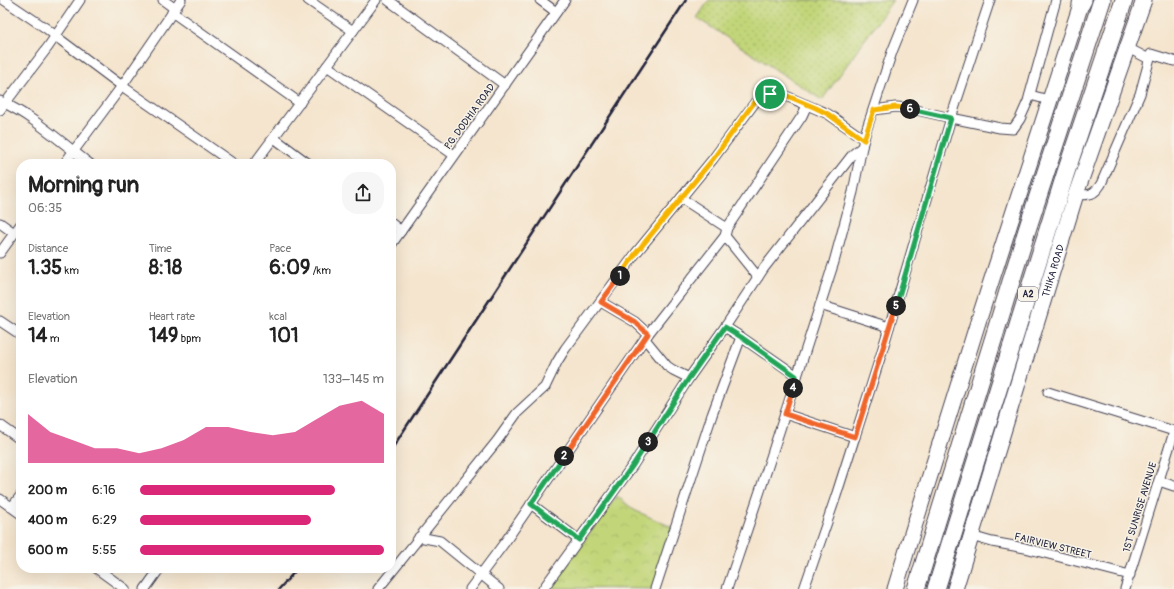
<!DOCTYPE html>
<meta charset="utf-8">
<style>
body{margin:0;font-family:Pangolin,sans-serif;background:#f6f6f6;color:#222;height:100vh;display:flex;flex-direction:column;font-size:15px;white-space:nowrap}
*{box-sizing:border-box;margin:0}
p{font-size:13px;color:#767676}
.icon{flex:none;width:22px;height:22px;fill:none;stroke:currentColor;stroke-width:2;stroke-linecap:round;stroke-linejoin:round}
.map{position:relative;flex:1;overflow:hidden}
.side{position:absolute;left:16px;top:159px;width:380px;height:414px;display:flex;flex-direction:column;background:#fff;border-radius:16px;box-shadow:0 4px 16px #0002}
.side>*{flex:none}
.pin{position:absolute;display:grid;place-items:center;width:34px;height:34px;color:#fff;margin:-17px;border:2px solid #fff;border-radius:50%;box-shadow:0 1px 4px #0007}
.km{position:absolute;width:20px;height:20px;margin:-10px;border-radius:50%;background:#222;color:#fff;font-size:11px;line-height:20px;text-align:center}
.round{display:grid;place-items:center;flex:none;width:42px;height:42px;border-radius:16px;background:#f6f6f6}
.headline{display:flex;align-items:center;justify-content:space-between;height:68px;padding:0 12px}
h1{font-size:22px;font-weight:700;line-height:30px}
.stats{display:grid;grid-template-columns:repeat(3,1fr);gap:6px;height:68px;padding:4px 12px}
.stats div{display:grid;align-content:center}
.stats b{font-size:20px;font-weight:700}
.stats small{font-size:11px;font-weight:400}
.stats p{font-size:11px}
.chart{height:112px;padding:8px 12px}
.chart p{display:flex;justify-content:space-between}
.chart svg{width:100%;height:72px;margin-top:4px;fill:#db2777;opacity:.7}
ul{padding:0 12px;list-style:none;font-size:13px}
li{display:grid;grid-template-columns:64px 48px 1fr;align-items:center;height:30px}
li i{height:10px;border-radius:5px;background:#db2777}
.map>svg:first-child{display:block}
.park{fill:url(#park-crowns);stroke:#727c5a}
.garden{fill:url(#garden-dots);stroke:#727c5a}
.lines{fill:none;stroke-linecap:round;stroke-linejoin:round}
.street-casing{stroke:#423f51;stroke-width:11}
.primary-casing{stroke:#423f51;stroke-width:17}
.highway-casing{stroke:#423f51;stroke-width:19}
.street{stroke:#fff;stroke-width:9}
.primary{stroke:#fff;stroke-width:15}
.highway{stroke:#fff;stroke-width:17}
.rail{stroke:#22223b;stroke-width:2.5}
.split-1-casing{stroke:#fff;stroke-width:8}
.split-2-casing{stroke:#fff;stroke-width:8}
.split-3-casing{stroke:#fff;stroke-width:8}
.split-4-casing{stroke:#fff;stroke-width:8}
.split-5-casing{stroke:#fff;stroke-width:8}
.split-6-casing{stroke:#fff;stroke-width:8}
.split-7-casing{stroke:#fff;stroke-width:8}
.split-1{stroke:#f5b400;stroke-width:5}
.split-2{stroke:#f0652b;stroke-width:5}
.split-3{stroke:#22a559;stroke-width:5}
.split-4{stroke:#22a559;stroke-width:5}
.split-5{stroke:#f0652b;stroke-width:5}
.split-6{stroke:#22a559;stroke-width:5}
.split-7{stroke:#f5b400;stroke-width:5}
.labels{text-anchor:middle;stroke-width:3;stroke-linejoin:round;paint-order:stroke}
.shield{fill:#f7f3e8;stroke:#62616f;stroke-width:1}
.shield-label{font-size:9px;font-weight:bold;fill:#22223b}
.street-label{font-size:10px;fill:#22223b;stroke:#f7f3e8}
</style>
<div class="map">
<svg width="1174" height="589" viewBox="0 0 1174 589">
<defs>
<pattern id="park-crowns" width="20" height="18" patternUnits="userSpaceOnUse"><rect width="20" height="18" fill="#c2d679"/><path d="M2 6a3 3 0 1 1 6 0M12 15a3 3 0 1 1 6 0" fill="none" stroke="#a6b76a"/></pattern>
<pattern id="garden-dots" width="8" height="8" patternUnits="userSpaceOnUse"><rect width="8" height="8" fill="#c2d679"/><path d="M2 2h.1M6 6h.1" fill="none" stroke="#a6b76a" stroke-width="1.8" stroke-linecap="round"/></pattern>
</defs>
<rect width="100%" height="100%" fill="#f7f3e8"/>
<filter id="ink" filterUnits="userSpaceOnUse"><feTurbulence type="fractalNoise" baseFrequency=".025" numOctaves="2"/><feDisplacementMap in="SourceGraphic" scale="8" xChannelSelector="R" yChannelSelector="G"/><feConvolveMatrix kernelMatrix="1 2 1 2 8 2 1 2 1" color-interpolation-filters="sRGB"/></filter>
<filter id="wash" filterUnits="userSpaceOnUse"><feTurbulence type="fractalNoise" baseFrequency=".012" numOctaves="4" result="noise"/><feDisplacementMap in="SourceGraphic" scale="16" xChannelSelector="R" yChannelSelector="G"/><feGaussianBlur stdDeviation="0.9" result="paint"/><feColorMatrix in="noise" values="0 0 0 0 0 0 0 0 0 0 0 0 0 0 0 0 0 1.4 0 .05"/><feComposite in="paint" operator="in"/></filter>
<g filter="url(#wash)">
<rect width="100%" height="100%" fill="#f5e5ce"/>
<!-- park -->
<path class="park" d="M617,496L634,510L676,529L655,589L550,588Z"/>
<!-- garden -->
<path class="garden" d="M709,0H893L822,100L697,18Z"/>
</g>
<g filter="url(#ink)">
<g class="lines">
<defs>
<g id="street">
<path d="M4,0L47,29L62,41L122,86L234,164"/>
<path d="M163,0L174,8"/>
<path d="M308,0L353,31"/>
<path d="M388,0L505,85"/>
<path d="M540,0L556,12"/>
<path d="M172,12L300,103"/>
<path d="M1128,48L1149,59"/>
<path d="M327,66L454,155"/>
<path d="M1030,95L1049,100"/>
<path d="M0,101C33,116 61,142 90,164"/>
<path d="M807,105L828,114L864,139"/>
<path d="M0,110L48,47L80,0"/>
<path d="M874,110L896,107L908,108L951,118L1000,128L1013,129L1020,119L1028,101L1056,0"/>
<path d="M274,138L309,164"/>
<path d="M64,164L122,86L181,0"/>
<path d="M254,164L376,0"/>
<path d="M1076,194C1089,196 1094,195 1101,184L1140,94L1151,54L1174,61"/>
<path d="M681,198L727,228"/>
<path d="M0,223L14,233"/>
<path d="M391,223L401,231"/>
<path d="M725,236L758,277"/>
<path d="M391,245L565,0"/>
<path d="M0,253L21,224"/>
<path d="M601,302L635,322L648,334"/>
<path d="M820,305L889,327"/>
<path d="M0,321L21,335"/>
<path d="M741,337L797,376"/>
<path d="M645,339L667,366L673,370L689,378"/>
<path d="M1048,392L1174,431"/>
<path d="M785,414L855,437"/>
<path d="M0,425L21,440"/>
<path d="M1159,481L1174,486"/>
<path d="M0,499L21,514"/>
<path d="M531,504L579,540"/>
<path d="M12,507L21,495"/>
<path d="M971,536L992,542L1025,548L1130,575"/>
<path d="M419,537L440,541L499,589"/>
<path d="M96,568L125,589"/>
<path d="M145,589L160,568"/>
<path d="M378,589L497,441L517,413L545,387L557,362L565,349L636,253L713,159L759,97C781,90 787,97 807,105L802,116L727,228L725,236L648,334L505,542L470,589"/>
<path d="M543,589L633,465L689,378L725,327L764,268L853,154L862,147"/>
<path d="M655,589L712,415L741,337L725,327"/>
<path d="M727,589L760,491L834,262L853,192L862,147L866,131L892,52L913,0"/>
<path d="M804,589L836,496L880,358L951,118L990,0"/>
<path d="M1125,589L1174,432"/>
</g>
<g id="primary">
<path d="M895,589L918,514L978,322L1081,4V0"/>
<path id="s1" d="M955,589L1076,194L1144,0"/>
</g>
<g id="highway">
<path d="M1081,4L1083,0"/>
<path d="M916,589L1027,230L1102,0"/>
<path d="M936,589L1065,175L1124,0"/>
</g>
</defs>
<!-- street casing -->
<use href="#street" class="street-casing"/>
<!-- primary casing -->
<use href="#primary" class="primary-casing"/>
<!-- highway casing -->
<use href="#highway" class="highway-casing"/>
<!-- street -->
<use href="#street" class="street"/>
<!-- primary -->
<use href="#primary" class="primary"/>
<!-- highway -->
<use href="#highway" class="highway"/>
<!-- rail -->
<g class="rail">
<path d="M391,450L686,0"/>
<path d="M279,589L298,568"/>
</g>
</g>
</g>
<g class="lines" filter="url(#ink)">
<defs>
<path id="split-1" d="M620,276L636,253L713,159L758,97L770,94"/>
<path id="split-2" d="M564,456L648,334L635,322L601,302L620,276"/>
<path id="split-3" d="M564,456L531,504L579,540L633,465L648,442"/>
<path id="split-4" d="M648,442L689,378L725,327L741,337L796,376L793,388"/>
<path id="split-5" d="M793,388L785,414L855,437L896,306"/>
<path id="split-6" d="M896,306L951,118L910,109"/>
<path id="split-7" d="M770,94H777L785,95L816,108L828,114L864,140L874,110L896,107L910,109"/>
</defs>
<!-- split-1 casing -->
<use href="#split-1" class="split-1-casing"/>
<!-- split-2 casing -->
<use href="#split-2" class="split-2-casing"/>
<!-- split-3 casing -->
<use href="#split-3" class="split-3-casing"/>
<!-- split-4 casing -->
<use href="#split-4" class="split-4-casing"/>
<!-- split-5 casing -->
<use href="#split-5" class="split-5-casing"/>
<!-- split-6 casing -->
<use href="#split-6" class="split-6-casing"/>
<!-- split-7 casing -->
<use href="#split-7" class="split-7-casing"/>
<!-- split-1 -->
<use href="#split-1" class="split-1"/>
<!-- split-2 -->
<use href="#split-2" class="split-2"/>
<!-- split-3 -->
<use href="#split-3" class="split-3"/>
<!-- split-4 -->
<use href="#split-4" class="split-4"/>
<!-- split-5 -->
<use href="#split-5" class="split-5"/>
<!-- split-6 -->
<use href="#split-6" class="split-6"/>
<!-- split-7 -->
<use href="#split-7" class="split-7"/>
</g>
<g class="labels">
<!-- shield labels -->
<rect class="shield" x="1018" y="287" width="20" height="14" rx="3"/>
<g class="shield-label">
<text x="1028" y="297">A2</text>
</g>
<!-- street labels -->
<g class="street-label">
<text transform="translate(469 116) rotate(-54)" y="4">P.G. DODHIA ROAD</text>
<text dy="4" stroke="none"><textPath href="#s1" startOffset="333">THIKA ROAD</textPath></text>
<text transform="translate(1139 507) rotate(-73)" y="4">1ST SUNRISE AVENUE</text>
<text transform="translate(1053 545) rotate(14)" y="4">FAIRVIEW STREET</text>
</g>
</g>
</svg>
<div class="pin" style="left:770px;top:94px;background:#1e9e55"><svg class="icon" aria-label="arrive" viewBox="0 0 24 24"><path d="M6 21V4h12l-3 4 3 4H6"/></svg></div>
<b class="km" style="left:620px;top:276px">1</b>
<b class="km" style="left:564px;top:456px">2</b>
<b class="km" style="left:648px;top:442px">3</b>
<b class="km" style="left:793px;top:388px">4</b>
<b class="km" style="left:896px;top:306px">5</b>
<b class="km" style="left:910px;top:109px">6</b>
<section class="side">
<div class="headline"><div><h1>Morning run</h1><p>06:35</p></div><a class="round"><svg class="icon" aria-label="share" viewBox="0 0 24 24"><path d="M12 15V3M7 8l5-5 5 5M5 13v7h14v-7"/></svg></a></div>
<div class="stats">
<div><p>Distance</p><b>1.35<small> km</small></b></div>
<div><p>Time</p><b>8:18</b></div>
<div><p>Pace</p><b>6:09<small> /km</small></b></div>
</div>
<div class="stats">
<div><p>Elevation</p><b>14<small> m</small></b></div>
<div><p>Heart rate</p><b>149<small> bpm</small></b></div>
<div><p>kcal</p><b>101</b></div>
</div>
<div class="chart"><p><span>Elevation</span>133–145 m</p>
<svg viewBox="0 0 160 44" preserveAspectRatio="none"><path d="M0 44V14L10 25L20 30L30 35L40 35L50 38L60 35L70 30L80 22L90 22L100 25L110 27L120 25L130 17L140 9L150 6L160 14V44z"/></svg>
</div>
<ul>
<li><b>200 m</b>6:16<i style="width:80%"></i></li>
<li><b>400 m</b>6:29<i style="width:70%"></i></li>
<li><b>600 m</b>5:55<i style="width:100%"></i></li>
</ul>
</section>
</div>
